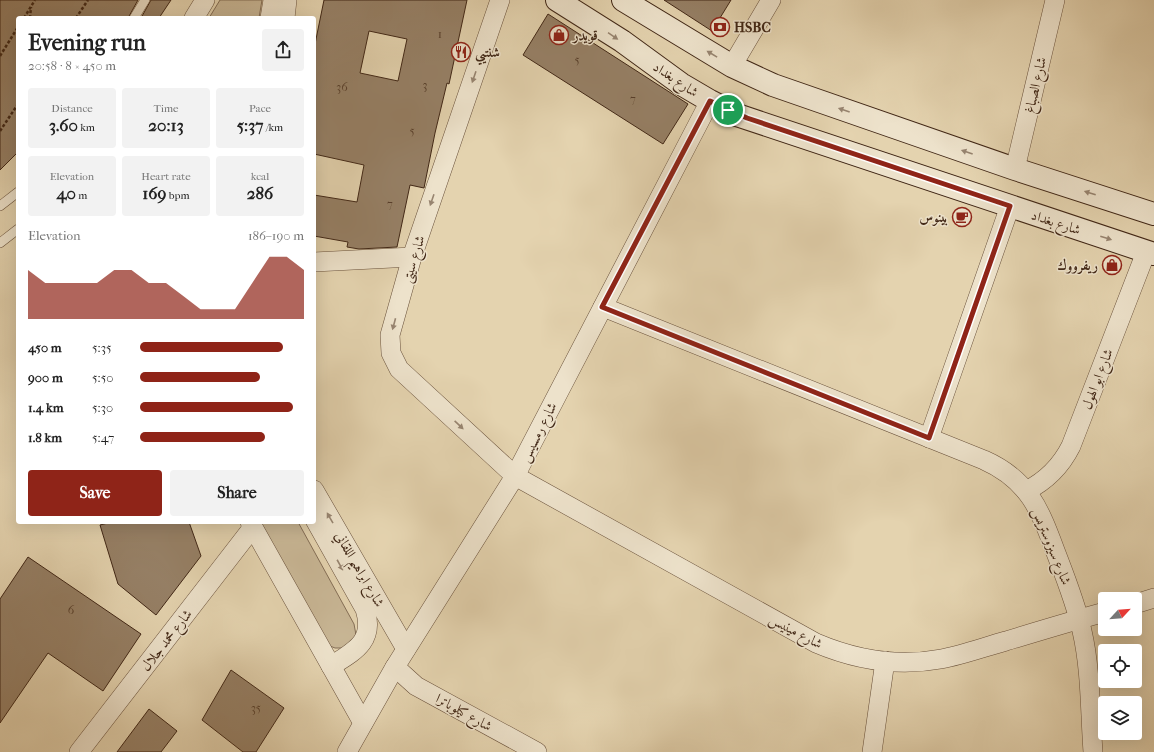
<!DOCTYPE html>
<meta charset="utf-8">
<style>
body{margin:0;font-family:"IM FELL French Canon",Amiri,serif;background:#f2f2f2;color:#222;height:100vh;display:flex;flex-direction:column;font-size:15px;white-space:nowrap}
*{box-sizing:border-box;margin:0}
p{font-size:13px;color:#767676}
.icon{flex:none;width:22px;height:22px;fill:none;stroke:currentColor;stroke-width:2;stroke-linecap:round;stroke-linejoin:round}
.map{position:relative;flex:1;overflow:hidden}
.drawer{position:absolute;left:16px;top:16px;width:300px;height:508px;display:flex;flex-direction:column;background:#fff;border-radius:4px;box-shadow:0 4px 16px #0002}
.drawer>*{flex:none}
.needle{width:26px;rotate:64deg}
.tools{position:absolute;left:1098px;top:592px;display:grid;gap:8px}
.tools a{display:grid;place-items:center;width:44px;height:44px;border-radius:4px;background:#fff;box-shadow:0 4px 16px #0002;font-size:20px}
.pin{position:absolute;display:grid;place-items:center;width:34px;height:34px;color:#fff;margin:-17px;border:2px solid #fff;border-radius:50%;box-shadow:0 1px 4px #0007}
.round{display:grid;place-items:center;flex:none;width:42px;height:42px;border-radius:4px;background:#f2f2f2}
.summary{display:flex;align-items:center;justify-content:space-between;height:68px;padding:0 12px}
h1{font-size:22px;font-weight:800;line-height:30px}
.figures{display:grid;grid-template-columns:repeat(3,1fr);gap:6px;height:68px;padding:4px 12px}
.figures div{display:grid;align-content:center;border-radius:4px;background:#f2f2f2;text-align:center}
.figures b{font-size:17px;font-weight:800}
.figures small{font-size:11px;font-weight:400}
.figures p{font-size:11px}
.chart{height:112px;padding:8px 12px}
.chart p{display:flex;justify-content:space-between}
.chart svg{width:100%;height:72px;margin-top:4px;fill:#8f2418;opacity:.7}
.action{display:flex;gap:8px;margin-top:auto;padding:8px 12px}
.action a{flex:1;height:46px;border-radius:4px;background:#8f2418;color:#fff;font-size:16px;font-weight:800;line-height:46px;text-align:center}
.action a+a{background:#f2f2f2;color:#222}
ul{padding:0 12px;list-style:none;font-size:13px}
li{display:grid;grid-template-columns:64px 48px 1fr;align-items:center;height:30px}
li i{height:10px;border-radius:5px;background:#8f2418}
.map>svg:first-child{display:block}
.green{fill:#c8b695;stroke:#846e56}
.building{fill:#968066;stroke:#412716;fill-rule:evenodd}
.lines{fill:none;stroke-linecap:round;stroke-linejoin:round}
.service-casing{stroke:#6a523c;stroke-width:10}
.minor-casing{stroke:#6a523c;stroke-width:20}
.secondary-casing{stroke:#412716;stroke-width:24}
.path{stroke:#412716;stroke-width:2.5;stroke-dasharray:3 2;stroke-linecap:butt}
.service{stroke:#ede2cb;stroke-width:9}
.minor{stroke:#ede2cb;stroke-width:19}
.secondary{stroke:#ede2cb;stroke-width:22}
.oneway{fill:#978470}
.route-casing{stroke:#fff;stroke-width:8}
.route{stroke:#8f2418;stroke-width:5}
.labels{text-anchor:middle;stroke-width:3;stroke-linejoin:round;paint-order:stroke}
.number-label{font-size:12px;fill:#563d2a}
.poi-label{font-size:14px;font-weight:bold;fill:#412716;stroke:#ede2cb;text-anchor:start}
.street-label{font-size:14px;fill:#412716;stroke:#ede2cb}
</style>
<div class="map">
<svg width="1154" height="752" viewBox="0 0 1154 752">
<rect width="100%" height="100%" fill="#e4d3af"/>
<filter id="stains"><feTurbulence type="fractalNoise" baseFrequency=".005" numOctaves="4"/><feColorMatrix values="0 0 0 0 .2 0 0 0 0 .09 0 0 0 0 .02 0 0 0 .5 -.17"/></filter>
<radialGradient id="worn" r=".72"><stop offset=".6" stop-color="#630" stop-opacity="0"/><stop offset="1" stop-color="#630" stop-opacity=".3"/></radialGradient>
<!-- green -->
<g class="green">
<path d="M220,0H262L259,18H209Z"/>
<path d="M260,522H298L354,624L356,635L346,648H335L330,646Z"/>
</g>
<!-- building -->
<g class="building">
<path d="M0,0H138L128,18H18V152L0,170Z"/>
<path d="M151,0H171L159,18H141Z"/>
<path d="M324,0H467L449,84L447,83L435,133L424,188L410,185L397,247L359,249L347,247L348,242L314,236V195L357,202L364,165L314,154V49ZM369,31L407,39L398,81L360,73Z"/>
<path d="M664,0H731L712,31Z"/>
<path d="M548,14L688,104L663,144L523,55Z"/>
<path d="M112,522H189L201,556L156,615L118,584L100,525Z"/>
<path d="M28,557L141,634L103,691L48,653L0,723V599Z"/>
<path d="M231,670L284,708L256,752H243L202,720Z"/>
<path d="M149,709L177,731L161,752H117Z"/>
</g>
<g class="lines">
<defs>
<g id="service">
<path d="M134,18L145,0"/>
<path d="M0,206L18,192"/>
<path d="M0,243L18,229"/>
</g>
<g id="minor">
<path d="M500,0L412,257L390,335L391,353L399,369L515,476L816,643C856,660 898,667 941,659C963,655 984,647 1006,641C1039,631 1072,621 1105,612"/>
<path d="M194,18L205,0"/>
<path d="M270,18L273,0"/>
<path d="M285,18L287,0"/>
<path d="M732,66L771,0"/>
<path d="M1015,169L1055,0"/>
<path d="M314,262L412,257"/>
<path d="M603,307L984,460C1029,480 1040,510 1056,553C1066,579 1076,604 1082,631C1091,670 1090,712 1093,752"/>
<path d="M929,438L1010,206"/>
<path d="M314,490L406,649"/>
<path d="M1026,491C1046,481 1061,466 1071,446L1146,252"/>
<path d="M314,518L365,609C375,641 355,651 331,666"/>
<path d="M250,522L363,723"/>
<path d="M1135,604L1154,598"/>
<path d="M395,667L416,686L537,752"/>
<path d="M79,752L253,527"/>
<path d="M347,752L395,667L515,476L710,101"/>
<path d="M872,752L885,661"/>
</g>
<g id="secondary">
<path d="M557,0L622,41L681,84L710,101L737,115L1154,254"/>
<path d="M623,0L732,66L773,85L1015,169L1154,214"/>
</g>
</defs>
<!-- service casing -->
<use href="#service" class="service-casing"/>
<!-- minor casing -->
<use href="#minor" class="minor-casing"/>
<!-- secondary casing -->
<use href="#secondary" class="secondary-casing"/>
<!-- path -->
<g class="path">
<path d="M24,18L35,0"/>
<path d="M30,18L31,7"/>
<path d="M76,18L88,0"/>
<path d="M0,56L18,27"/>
<path d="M0,131L18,104"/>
</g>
<!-- service -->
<use href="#service" class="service"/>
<!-- minor -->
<use href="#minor" class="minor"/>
<!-- secondary -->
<use href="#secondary" class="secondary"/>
</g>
<!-- one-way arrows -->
<defs><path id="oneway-solid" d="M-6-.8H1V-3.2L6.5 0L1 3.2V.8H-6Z"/></defs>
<g class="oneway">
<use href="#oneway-solid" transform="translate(613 36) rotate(34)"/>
<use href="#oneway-solid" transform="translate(712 54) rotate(-149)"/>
<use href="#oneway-solid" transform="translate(474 77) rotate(109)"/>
<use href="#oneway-solid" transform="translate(844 110) rotate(-161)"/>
<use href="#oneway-solid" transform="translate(967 152) rotate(-161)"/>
<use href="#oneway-solid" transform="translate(1090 193) rotate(-162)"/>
<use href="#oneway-solid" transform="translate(432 200) rotate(109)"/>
<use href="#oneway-solid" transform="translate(1106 238) rotate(18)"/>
<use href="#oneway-solid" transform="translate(394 324) rotate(105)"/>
<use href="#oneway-solid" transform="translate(459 425) rotate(43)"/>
<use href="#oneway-solid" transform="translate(330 518) rotate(-120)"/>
<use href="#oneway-solid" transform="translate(340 565) rotate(61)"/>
</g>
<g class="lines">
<defs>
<path id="route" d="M710,101L747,118L1010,206L929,438L602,307Z"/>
</defs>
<!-- route casing -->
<use href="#route" class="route-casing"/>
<!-- route -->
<use href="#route" class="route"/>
</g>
<!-- icons -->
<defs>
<symbol id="bank-ring" viewBox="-11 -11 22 22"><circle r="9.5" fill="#ede2cb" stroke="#8f2418" stroke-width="1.5"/><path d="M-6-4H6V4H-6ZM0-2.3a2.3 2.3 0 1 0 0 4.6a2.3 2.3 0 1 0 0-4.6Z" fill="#8f2418"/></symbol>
<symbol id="shop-ring" viewBox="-11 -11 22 22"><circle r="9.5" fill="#ede2cb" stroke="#8f2418" stroke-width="1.5"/><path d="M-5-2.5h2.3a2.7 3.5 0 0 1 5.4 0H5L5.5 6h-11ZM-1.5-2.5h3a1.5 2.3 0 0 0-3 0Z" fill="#8f2418"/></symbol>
<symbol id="restaurant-ring" viewBox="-11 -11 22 22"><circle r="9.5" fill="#ede2cb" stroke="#8f2418" stroke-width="1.5"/><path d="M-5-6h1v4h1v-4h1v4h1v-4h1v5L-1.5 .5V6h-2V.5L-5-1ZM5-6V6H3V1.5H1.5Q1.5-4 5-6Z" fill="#8f2418"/></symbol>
<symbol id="cafe-ring" viewBox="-11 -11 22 22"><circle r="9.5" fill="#ede2cb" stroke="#8f2418" stroke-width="1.5"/><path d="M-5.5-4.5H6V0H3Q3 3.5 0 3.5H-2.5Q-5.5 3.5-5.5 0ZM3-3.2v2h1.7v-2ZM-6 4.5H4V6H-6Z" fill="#8f2418"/></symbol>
</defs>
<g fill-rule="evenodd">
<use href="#bank-ring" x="709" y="16" width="22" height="22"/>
<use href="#shop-ring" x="548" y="24" width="22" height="22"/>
<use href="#restaurant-ring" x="450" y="41" width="22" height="22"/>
<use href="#cafe-ring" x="951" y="206" width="22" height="22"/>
<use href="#shop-ring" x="1101" y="254" width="22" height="22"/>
</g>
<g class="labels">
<!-- number labels -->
<g class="number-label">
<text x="440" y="38">1</text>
<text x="577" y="64">5</text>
<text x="425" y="89">3</text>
<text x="342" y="91">36</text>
<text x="633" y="103">7</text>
<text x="412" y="135">5</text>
<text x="390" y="208">7</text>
<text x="71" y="614">6</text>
<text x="256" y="712">35</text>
</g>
<!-- poi labels -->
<g class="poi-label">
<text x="734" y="32">HSBC</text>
<text x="573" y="40">قويدر</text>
<text x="475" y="57">شنتيي</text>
<text x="948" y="222" text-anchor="end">بينوس</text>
<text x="1098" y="270" text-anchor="end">ريفرووك</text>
</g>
<!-- street labels -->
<g class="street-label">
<text transform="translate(676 79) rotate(34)" y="5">شارع بغداد</text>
<text transform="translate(1035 85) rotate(-77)" y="5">شارع الصباغ</text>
<text transform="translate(1056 222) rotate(18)" y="5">شارع بغداد</text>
<text transform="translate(413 259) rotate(-73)" y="5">شارع سيتى</text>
<text transform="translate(1097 379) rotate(-69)" y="5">شارع ابو الهول</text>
<text transform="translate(538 432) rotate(-63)" y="5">شارع رمسيس</text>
<text transform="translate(1052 546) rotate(68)" y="5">شارع سيزوستريس</text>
<text transform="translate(360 569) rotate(60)" y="5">شارع ابراهيم اللقاني</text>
<text transform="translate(796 631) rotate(28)" y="5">شارع مينيس</text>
<text transform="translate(166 640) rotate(-52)" y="5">شارع محمد جلال</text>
<text transform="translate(464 712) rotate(29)" y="5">شارع كيلوباترا</text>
</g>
</g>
<rect width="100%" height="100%" filter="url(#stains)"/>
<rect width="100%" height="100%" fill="url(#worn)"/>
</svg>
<div class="tools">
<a><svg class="needle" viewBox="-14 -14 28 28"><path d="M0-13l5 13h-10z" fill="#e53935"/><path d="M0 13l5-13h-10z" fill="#767676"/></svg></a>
<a><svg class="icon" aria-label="locate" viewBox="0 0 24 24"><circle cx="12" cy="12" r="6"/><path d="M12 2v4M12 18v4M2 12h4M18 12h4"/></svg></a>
<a><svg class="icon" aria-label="layers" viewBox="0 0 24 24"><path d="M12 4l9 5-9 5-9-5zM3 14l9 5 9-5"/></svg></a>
</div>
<div class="pin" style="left:728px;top:110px;background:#1e9e55"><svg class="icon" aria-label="arrive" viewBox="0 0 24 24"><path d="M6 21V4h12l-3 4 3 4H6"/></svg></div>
<section class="drawer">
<div class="summary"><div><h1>Evening run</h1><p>20:58 · 8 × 450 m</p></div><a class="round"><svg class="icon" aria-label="share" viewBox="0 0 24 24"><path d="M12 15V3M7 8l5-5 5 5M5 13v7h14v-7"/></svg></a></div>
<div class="figures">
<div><p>Distance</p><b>3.60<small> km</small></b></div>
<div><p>Time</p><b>20:13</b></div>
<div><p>Pace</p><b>5:37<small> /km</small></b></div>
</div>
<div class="figures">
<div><p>Elevation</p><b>40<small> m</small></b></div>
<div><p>Heart rate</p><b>169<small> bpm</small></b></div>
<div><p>kcal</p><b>286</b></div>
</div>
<div class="chart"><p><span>Elevation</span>186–190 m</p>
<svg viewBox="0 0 160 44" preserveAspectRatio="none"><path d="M0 44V14L10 22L20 22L30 22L40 22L50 14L60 14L70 22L80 22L90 30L100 38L110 38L120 38L130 22L140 6L150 6L160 14V44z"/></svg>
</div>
<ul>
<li><b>450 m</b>5:35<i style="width:87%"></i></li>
<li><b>900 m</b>5:50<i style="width:73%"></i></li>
<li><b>1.4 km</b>5:30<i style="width:93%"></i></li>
<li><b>1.8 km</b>5:47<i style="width:76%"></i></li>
</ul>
<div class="action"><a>Save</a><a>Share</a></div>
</section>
</div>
